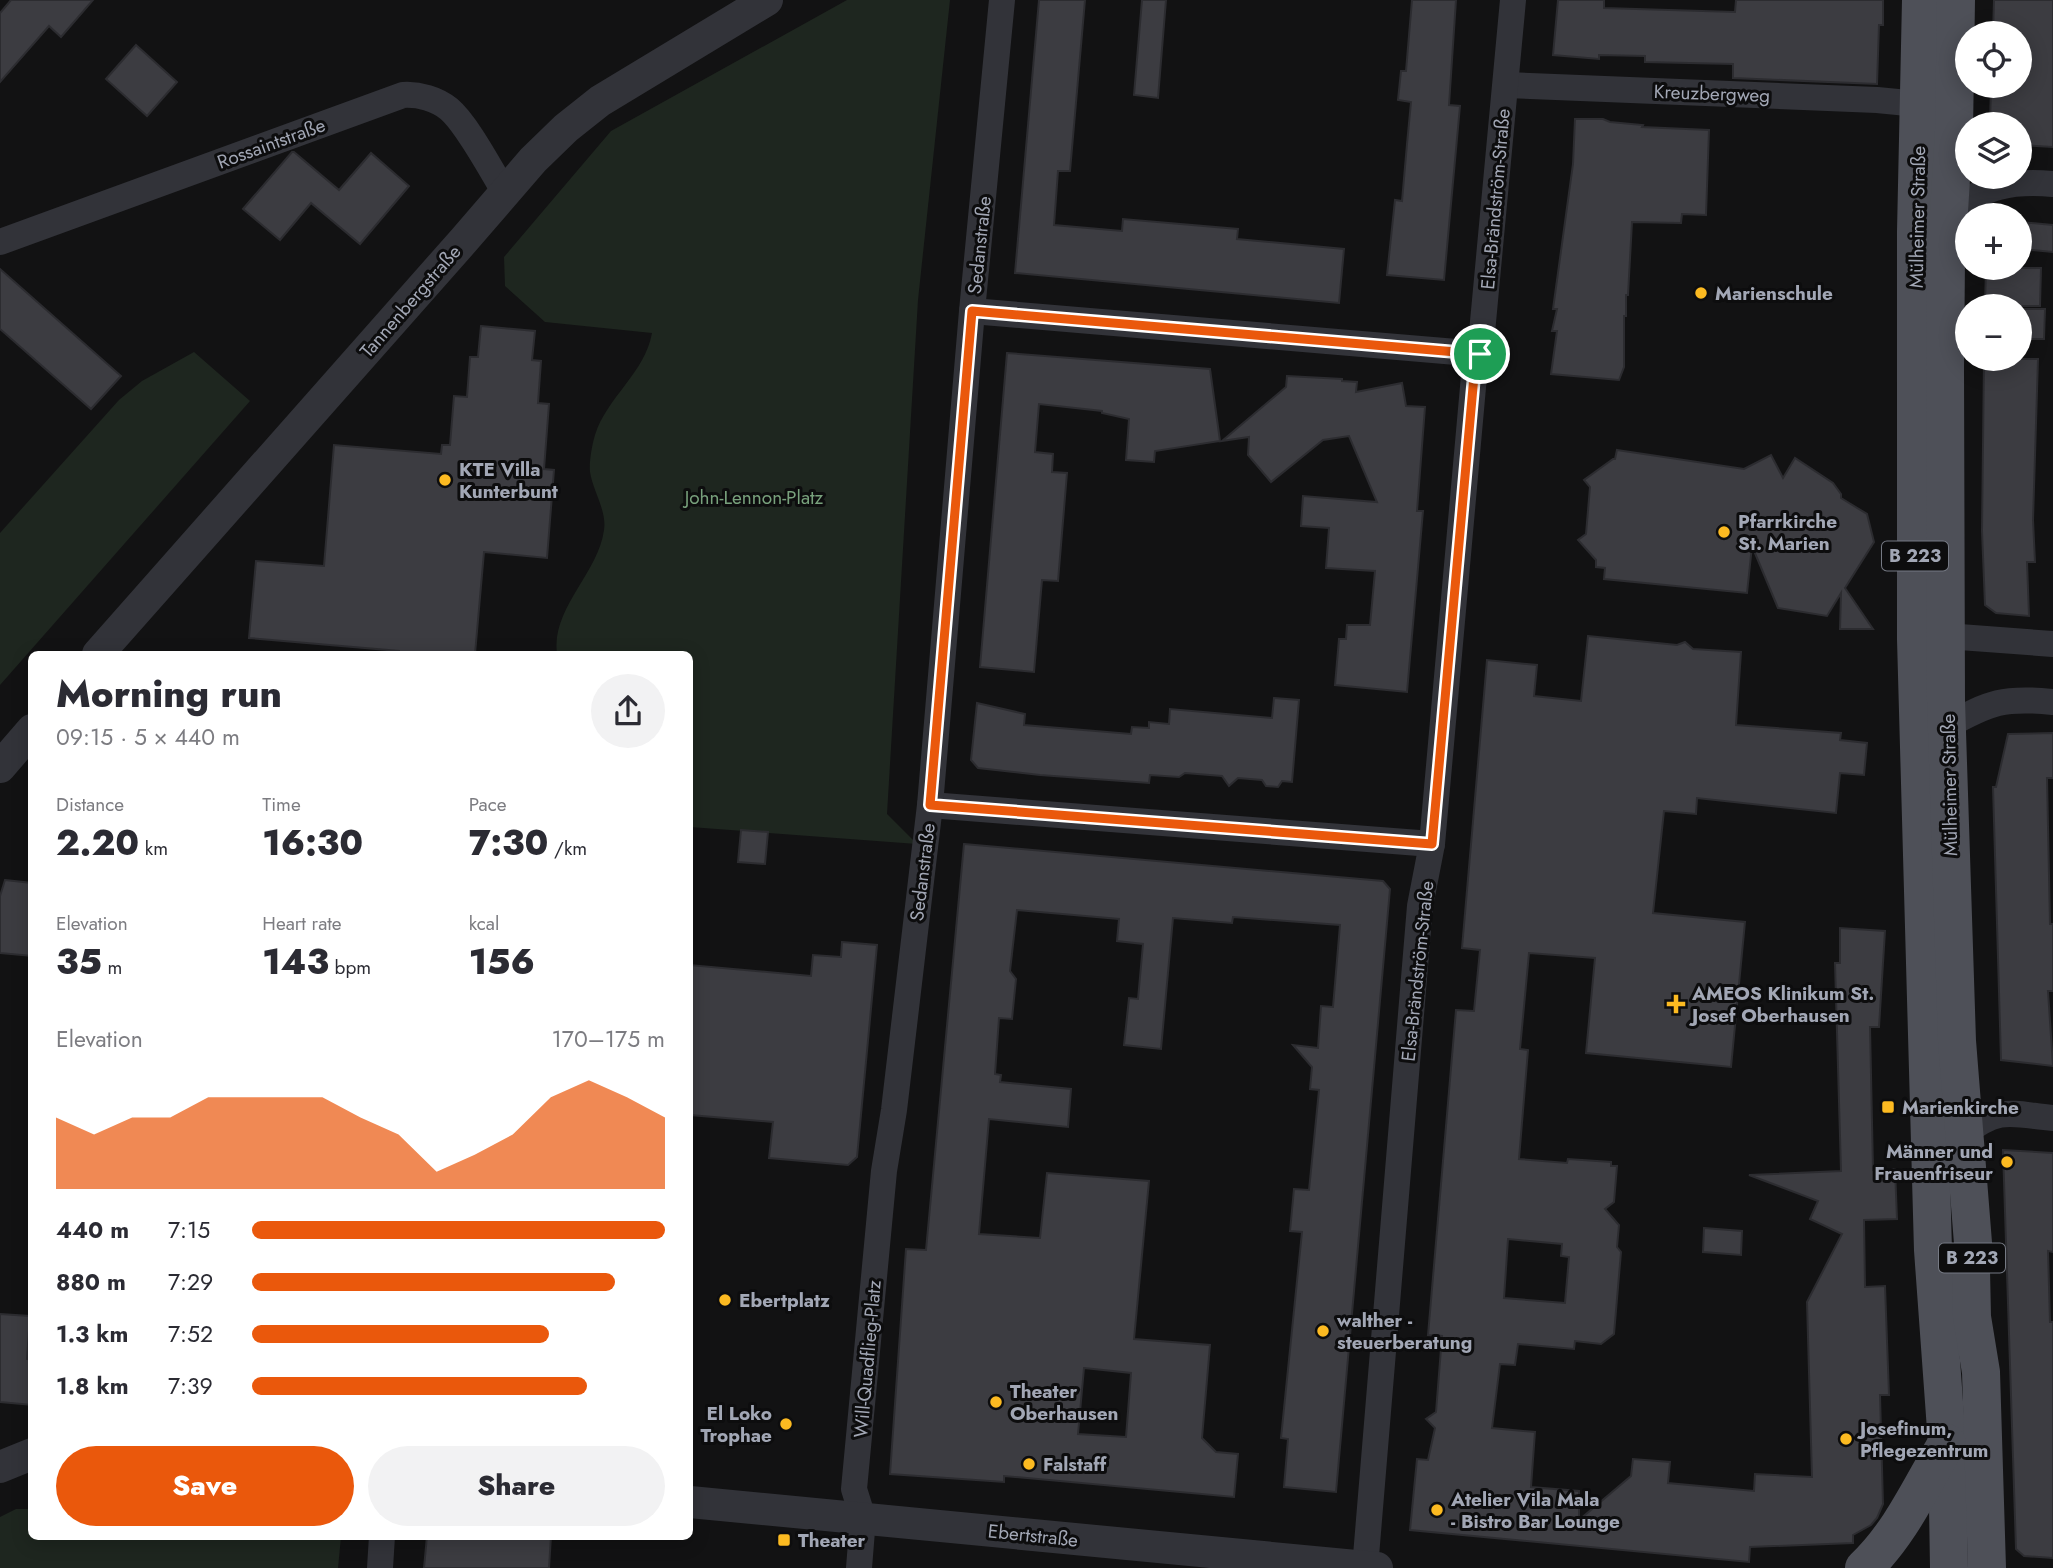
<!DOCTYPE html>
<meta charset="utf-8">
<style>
body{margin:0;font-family:Jost,sans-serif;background:#f2f2f3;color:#2b2b33;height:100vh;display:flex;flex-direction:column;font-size:26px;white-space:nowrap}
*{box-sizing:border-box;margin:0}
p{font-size:23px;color:#7c7c81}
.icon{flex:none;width:38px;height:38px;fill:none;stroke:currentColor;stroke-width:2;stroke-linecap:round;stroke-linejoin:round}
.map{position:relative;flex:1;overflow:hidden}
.drawer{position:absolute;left:28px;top:651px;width:665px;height:889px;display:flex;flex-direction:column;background:#fff;border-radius:10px;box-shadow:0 4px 18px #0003}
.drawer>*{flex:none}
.tools{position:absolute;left:1955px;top:21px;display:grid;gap:14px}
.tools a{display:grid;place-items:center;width:77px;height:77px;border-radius:50%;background:#fff;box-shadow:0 4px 18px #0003;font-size:35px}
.pin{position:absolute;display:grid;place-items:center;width:60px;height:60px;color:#fff;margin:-30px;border:4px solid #fff;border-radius:50%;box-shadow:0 2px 7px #0007}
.round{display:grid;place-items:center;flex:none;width:74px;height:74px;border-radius:37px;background:#f2f2f3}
.summary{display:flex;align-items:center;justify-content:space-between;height:119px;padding:0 28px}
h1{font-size:38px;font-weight:800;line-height:52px}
.metrics{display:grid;grid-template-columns:repeat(3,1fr);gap:10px;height:119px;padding:7px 28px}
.metrics div{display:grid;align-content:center}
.metrics b{font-size:35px;font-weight:800}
.metrics small{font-size:19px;font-weight:400}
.metrics p{font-size:19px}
.chart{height:196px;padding:14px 28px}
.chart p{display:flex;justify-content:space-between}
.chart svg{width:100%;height:126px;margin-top:7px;fill:#ea580c;opacity:.7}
.button{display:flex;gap:14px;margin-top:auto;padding:14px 28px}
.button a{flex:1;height:80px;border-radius:42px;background:#ea580c;color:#fff;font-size:28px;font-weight:800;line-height:80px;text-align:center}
.button a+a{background:#f2f2f3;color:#2b2b33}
ul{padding:0 28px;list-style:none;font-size:23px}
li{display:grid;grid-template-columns:112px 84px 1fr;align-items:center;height:52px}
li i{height:18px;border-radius:9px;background:#ea580c}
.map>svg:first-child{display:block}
.green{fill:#1e261f}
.building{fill:#3c3c41;stroke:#2c2c30;stroke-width:2;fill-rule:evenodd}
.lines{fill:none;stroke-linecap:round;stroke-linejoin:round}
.minor{stroke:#323339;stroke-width:26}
.tertiary{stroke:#323339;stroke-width:32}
.primary{stroke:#4e5058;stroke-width:38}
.route-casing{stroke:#fff;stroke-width:14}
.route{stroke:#ea580c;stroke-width:9}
.poi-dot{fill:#fcba21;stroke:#0d0d0e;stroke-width:2.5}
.labels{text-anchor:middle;stroke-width:6;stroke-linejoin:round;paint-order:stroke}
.shield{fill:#0d0d0e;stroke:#757983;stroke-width:2}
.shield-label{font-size:18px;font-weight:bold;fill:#a2a7b5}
.street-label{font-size:19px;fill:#a2a7b5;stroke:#0d0d0e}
.poi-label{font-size:19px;font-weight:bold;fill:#a2a7b5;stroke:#0d0d0e;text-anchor:start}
.park-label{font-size:19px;fill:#78a17c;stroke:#0d0d0e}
</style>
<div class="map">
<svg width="2053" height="1568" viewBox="0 0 2053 1568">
<rect width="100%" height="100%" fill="#121213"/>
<!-- green -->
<g class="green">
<path d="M847,0H950L918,300L887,814L917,844L690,827V654H557C551,608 598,574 604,530C607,511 593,491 590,472C589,462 592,445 595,435C607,397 645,373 652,333L545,322L505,286L504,257L611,131Z"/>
<path d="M194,352L250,401L0,685V533L119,400L142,381Z"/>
<path d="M16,1509H31L32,1536L341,1537L338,1568H0V1517Z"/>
</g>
<!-- building -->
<g class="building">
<path d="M11,0H93L61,37L49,26L0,82V13Z"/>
<path d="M1039,0H1085L1070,171H1058L1054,225L1122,231L1123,219L1238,229L1237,239L1344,249L1339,303L1015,273Z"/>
<path d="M1142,0H1166L1158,98L1134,95Z"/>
<path d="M1412,0H1456L1449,105L1460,106L1444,280L1387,275L1395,200L1402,201L1407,144L1411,102L1398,100L1401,71H1406Z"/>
<path d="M1558,0H1604V8L1735,12L1736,0H1883V25H1879L1877,84L1733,78V64L1645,62V56L1599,55V59L1553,55Z"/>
<path d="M1994,0H2053V147L2020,145V124H1990L1991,86H2020V33H1993Z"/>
<path d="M136,45L177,82L147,116L106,79Z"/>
<path d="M1575,119H1603L1610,122L1643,125L1642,127L1709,130L1706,215L1682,214L1681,223L1632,222L1628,295H1626V316H1624V367L1619,380L1551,374L1557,331H1552L1557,309H1553L1573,164Z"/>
<path d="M292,152H294L339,190L371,153L409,186L360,244L311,203L280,240L243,209Z"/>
<path d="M2020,222L2053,225V252L2020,249Z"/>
<path d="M1986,268H2041L2040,306H1985Z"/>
<path d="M0,269L121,376L91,409L0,329Z"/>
<path d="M2020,309H2045L2044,339H2020Z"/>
<path d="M481,326L535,331L532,360L541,361L538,403L549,404L544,469L554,470L547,558L484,552L475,654H399V651L249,638L256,561L324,566L334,445L441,454L442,445H450L454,396L467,397L470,357H478Z"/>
<path d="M1007,353L1210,369L1220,441L1155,451L1154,462L1126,460L1129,419L1102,413V411L1039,404L1035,452L1053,454L1052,472L1067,473L1058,581L1042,580L1034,672L980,667Z"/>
<path d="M1984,359H2038L2033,520L2035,562H2027L2029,616L1996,613L1985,605L1982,531Z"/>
<path d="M1287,376L1342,379V381L1357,382L1356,392L1402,383L1406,406L1425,407L1417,511H1423L1407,692L1335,685L1339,639H1346L1347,625H1370L1375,571L1326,568L1329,528L1301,526L1303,496L1377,502L1349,436L1323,440L1271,482L1248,455L1249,437L1222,441L1286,387Z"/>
<path d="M1617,450L1744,469L1771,455L1783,478L1795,458L1833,483L1841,494V498L1867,514L1874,542L1845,588L1873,629H1840L1841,593L1827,616L1778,608L1752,546L1747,593L1604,579L1605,568L1596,567V560L1578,540L1586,534L1590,487L1584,480L1613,459H1615Z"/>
<path d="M1588,636L1677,645L1685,642L1693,649L1741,652L1736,725L1841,733L1840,740L1867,743L1864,775L1840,773L1836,813L1697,798L1696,814L1664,811L1653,913L1745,922L1731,1067L1586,1053L1595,958L1529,953L1520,1049L1528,1050L1519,1159L1567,1163L1568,1159L1611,1162V1166H1617L1614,1202L1605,1209L1619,1225L1617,1247L1621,1252L1614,1334L1601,1344L1575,1341L1574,1349L1518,1344L1515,1365L1500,1364L1492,1428L1535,1432L1531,1487L1579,1491V1520L1631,1476L1633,1459L1670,1462L1668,1483L1754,1491L1755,1474L1812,1477L1807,1302L1842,1234L1810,1219L1818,1201L1749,1175L1841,1171L1835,963H1840V928L1885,931L1879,1027H1870L1873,1170L1895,1169L1897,1219L1864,1220L1865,1287L1885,1286L1889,1395H1880L1883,1504L1877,1518L1871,1525L1853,1535V1543L1750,1547L1749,1562L1410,1530L1417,1459L1428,1460L1435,1428L1426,1419L1436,1412L1442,1336L1428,1335L1456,1010L1474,1011L1480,950L1462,948L1487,660L1537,665L1534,696L1581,701ZM1508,1239L1562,1244L1561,1256L1569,1257L1565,1303L1504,1298Z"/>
<path d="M1274,698L1299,700L1292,782L1282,781L1278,787L1266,786L1262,780L1238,778L1229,786L1222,776L1185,773L1179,777L1150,775L1149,783L1040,775L978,768L971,760L977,703L1025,714L1024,725L1131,734L1132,727L1149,728V722L1169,724L1170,709L1272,718Z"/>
<path d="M2053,733V778H2047L2050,924H2053V991H2048L2053,1066L2001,1060L1993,787H1996L2008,734Z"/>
<path d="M741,830L768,832L765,864L738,862Z"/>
<path d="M964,844L1383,881L1390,889L1336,1492L1284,1487L1288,1439L1281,1438L1302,1232L1290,1231L1294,1189L1309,1190L1319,1090L1310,1089L1312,1067L1293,1045L1318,1048L1321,1006L1333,1007L1340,925L1233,917L1232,923L1173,918L1161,1049L1124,1045L1129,998L1138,999L1143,944L1117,941L1119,919L1017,910L1010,971L1016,979L1012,1019L999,1018L995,1074L1001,1075L1000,1082L1071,1089L1068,1127L989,1119L979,1234L1040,1238L1047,1173L1149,1181L1134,1339L1210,1345L1202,1438L1216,1452L1238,1454L1234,1497L1004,1476V1482L890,1474L906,1249L926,1250ZM1084,1368L1131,1373L1126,1437L1078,1434Z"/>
<path d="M5,880L32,883V956L0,953V896Z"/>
<path d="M842,942L877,945L857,1157L848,1165L769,1158L773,1122L690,1115V965L811,976L813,955L841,957Z"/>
<path d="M2003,1150L2053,1153V1252L2048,1251L2050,1322H2053V1558L2024,1556L2016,1549Z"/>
<path d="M1704,1228L1742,1231L1741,1255L1703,1252Z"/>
<path d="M0,1314L30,1316L27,1359L32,1360V1405L0,1402Z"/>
<path d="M427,1536H551L549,1568H424Z"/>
</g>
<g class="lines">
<!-- minor -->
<g class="minor">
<path d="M1506,85L1877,100L1918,104"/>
<path d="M1950,207C1990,188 2007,180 2053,184"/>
<path d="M0,242L403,95C419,94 437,99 449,109C467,124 491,170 504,191"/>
<path d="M972,311L1480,354"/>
<path d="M1946,636L2053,644"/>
<path d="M1947,726C1990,702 2004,697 2053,702"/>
<path d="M930,805L1432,844"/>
<path d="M1965,1133C2000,1106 2011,1114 2053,1118"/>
<path d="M380,1568L382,1536"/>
<path d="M859,1568L863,1518L854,1489L884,1171L894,1110L930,805L972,311L1002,0"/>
<path d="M1365,1568L1420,906L1432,844L1474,376L1480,354L1513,0"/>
</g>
<!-- tertiary -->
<g class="tertiary">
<path d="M98,654L464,240L533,160L566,128L600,101L767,0"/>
<path d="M0,767L32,730"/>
<path d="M0,1467L32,1454"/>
<path d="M690,1502L1377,1568"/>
</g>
<!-- primary -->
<g class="primary">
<path d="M1921,0L1916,232V639L1933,1250L1947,1443L1949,1568"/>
<path d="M1956,0L1954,131L1946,259L1945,368L1946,701L1957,1041L1973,1243L1971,1270L1972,1317L1981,1372L1987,1568"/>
<path d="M1864,1568C1901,1533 1921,1486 1947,1443"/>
</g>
</g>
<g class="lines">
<defs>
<path id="route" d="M972,311L1480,354L1474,376L1432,844L930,805Z"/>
</defs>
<!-- route casing -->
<use href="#route" class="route-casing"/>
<!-- route -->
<use href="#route" class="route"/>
</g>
<!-- markers -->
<g class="poi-dot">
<circle cx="1701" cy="293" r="7"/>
<circle cx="445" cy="480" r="7"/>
<circle cx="1724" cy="532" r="7"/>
<path d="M1672.5 993.5h7v7h7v7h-7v7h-7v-7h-7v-7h7z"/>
<rect x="1881" y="1100" width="14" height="14" rx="3.5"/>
<circle cx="2007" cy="1162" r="7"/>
<circle cx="725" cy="1300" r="7"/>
<circle cx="1323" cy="1331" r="7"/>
<circle cx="996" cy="1402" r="7"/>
<circle cx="786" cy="1424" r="7"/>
<circle cx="1846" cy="1439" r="7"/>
<circle cx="1029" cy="1464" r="7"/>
<circle cx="1437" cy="1510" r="7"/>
<rect x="777" y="1533" width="14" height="14" rx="3.5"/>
</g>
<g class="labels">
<!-- shield labels -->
<g class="shield">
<rect x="1882" y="541.5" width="66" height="29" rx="5"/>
<rect x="1939" y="1243.5" width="66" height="29" rx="5"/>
</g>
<g class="shield-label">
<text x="1915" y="562">B 223</text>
<text x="1972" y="1264">B 223</text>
</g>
<!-- street labels -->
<g class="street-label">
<text transform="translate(1712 93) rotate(2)" y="7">Kreuzbergweg</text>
<text transform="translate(271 143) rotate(-20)" y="7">Rossaintstraße</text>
<text transform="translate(1495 199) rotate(-85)" y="7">Elsa-Brändström-Straße</text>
<text transform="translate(1917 217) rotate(-89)" y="7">Mülheimer Straße</text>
<text transform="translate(979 245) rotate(-84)" y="7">Sedanstraße</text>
<text transform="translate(410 301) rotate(-49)" y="7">Tannenbergstraße</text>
<text transform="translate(1949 785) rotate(-91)" y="7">Mülheimer Straße</text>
<text transform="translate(922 872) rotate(-83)" y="7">Sedanstraße</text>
<text transform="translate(1417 971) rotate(-84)" y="7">Elsa-Brändström-Straße</text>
<text transform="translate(867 1359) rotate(-85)" y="7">Will-Quadflieg-Platz</text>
<text transform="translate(1033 1535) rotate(6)" y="7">Ebertstraße</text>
</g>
<!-- poi labels -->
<g class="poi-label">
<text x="1715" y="300">Marienschule</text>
<text x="459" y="476">KTE Villa<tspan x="459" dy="22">Kunterbunt</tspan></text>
<text x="1738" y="528">Pfarrkirche<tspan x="1738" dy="22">St. Marien</tspan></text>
<text x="1692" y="1000">AMEOS Klinikum St.<tspan x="1692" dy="22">Josef Oberhausen</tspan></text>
<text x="1902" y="1114">Marienkirche</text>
<text x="1993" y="1158" text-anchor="end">Männer und<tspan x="1993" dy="22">Frauenfriseur</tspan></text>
<text x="739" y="1307">Ebertplatz</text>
<text x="1337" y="1327">walther -<tspan x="1337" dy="22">steuerberatung</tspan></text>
<text x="1010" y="1398">Theater<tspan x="1010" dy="22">Oberhausen</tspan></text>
<text x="772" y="1420" text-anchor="end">El Loko<tspan x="772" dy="22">Trophae</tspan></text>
<text x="1860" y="1435">Josefinum,<tspan x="1860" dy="22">Pflegezentrum</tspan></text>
<text x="1043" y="1471">Falstaff</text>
<text x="1451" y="1506">Atelier Vila Mala<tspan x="1451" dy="22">- Bistro Bar Lounge</tspan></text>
<text x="798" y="1547">Theater</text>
</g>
<!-- park labels -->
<g class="park-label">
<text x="754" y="504">John-Lennon-Platz</text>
</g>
</g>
</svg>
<div class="tools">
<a><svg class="icon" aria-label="locate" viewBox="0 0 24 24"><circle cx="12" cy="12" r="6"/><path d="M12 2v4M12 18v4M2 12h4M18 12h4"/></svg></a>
<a><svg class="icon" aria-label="layers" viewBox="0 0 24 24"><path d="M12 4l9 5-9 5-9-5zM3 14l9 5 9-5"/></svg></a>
<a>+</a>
<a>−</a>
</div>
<div class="pin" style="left:1480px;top:354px;background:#1e9e55"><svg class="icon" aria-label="arrive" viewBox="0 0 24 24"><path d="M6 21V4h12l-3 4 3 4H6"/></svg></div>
<section class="drawer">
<div class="summary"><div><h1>Morning run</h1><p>09:15 · 5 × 440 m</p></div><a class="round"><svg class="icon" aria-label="share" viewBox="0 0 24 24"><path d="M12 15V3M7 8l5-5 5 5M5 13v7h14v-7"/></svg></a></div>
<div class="metrics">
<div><p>Distance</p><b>2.20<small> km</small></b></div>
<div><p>Time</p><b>16:30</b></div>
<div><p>Pace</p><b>7:30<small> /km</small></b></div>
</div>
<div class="metrics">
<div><p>Elevation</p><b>35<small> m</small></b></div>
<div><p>Heart rate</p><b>143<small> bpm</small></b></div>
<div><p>kcal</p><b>156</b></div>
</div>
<div class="chart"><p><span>Elevation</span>170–175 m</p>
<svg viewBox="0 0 160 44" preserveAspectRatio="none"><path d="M0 44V19L10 25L20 19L30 19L40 12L50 12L60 12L70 12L80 19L90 25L100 38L110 32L120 25L130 12L140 6L150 12L160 19V44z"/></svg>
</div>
<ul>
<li><b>440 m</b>7:15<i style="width:100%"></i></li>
<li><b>880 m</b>7:29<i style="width:88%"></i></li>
<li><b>1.3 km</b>7:52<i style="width:72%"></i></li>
<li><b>1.8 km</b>7:39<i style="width:81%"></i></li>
</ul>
<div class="button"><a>Save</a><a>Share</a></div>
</section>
</div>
